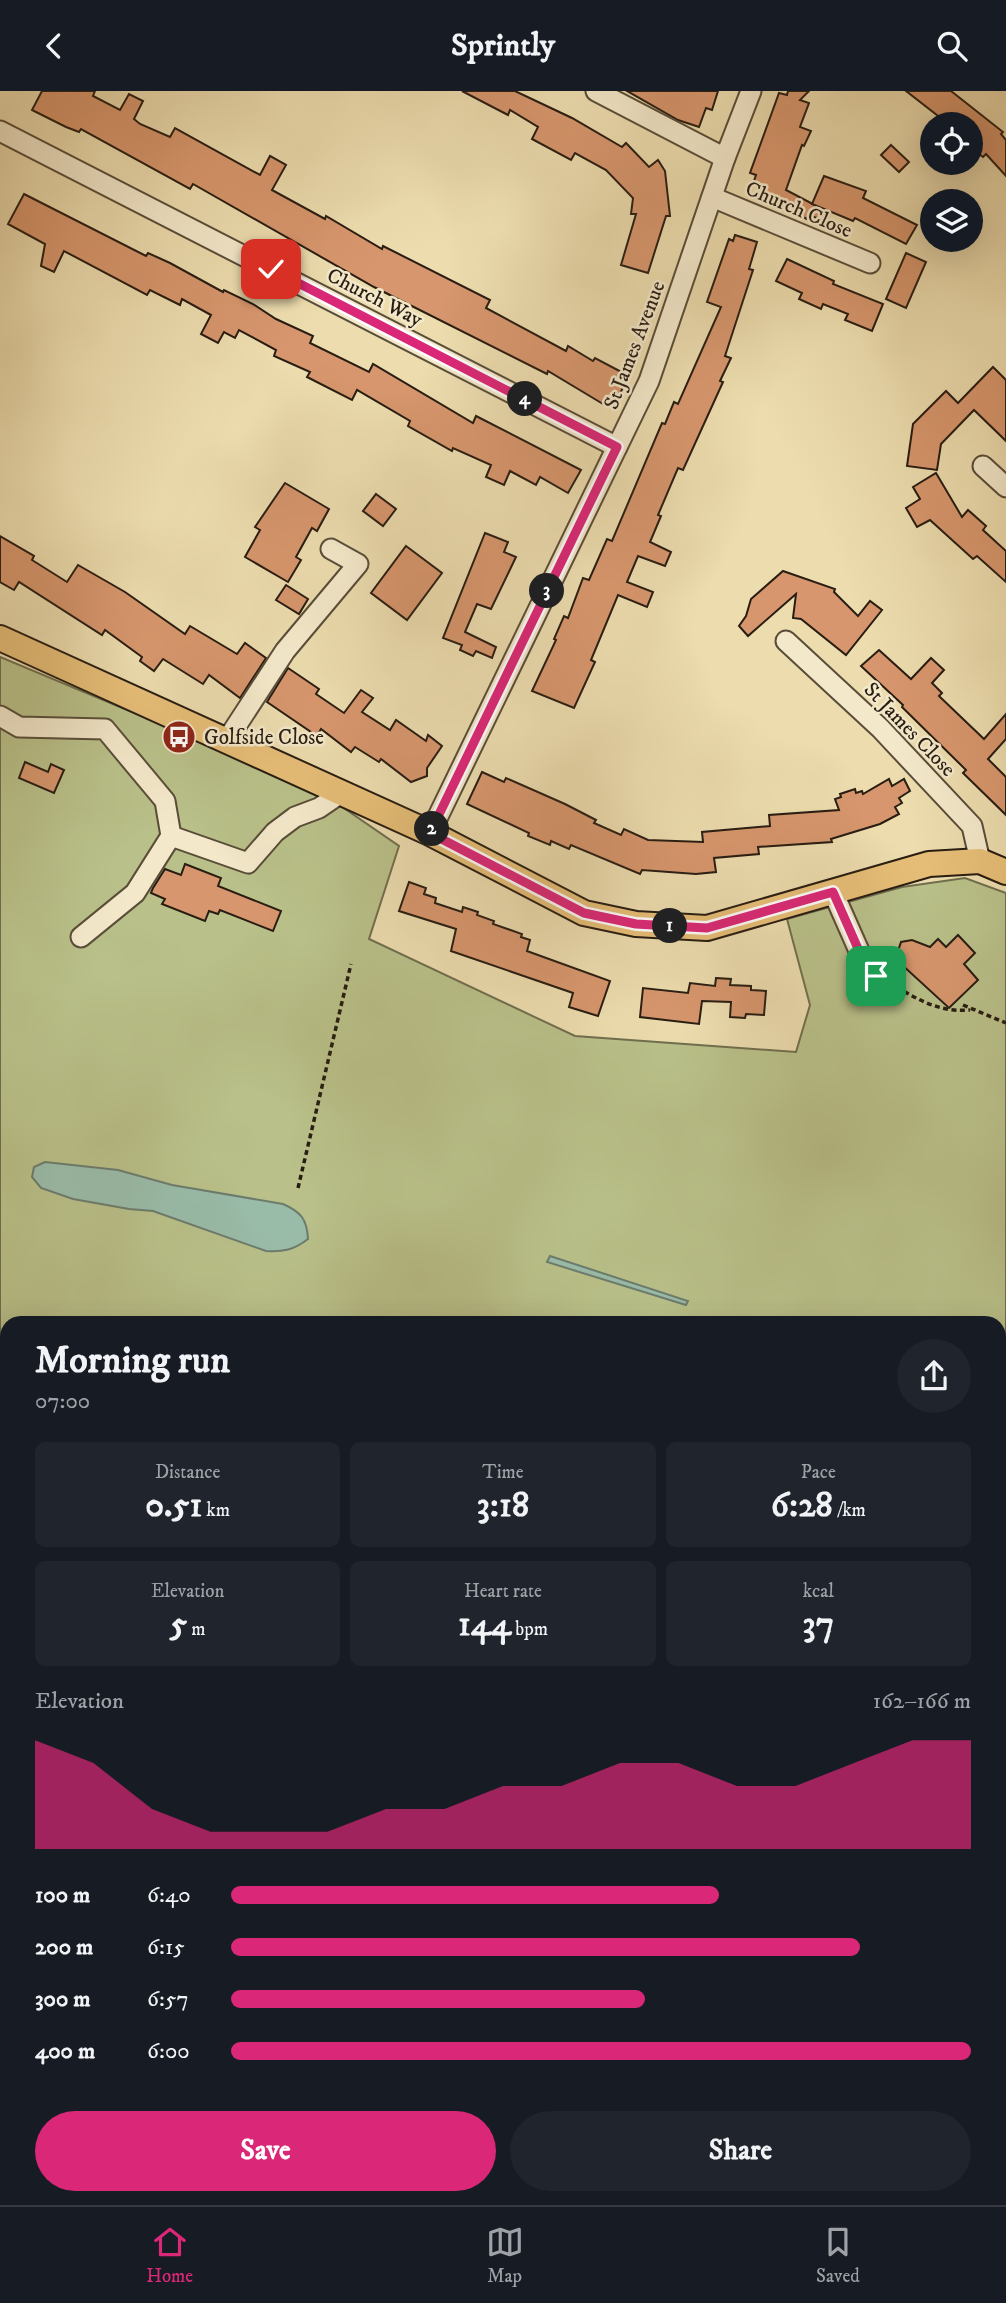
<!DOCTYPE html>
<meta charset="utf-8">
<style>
body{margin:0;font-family:"IM FELL DW Pica",serif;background:#20242c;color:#f1f3f6;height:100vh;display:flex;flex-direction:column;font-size:26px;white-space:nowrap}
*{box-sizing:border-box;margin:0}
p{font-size:23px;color:#9ea1a6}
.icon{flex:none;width:38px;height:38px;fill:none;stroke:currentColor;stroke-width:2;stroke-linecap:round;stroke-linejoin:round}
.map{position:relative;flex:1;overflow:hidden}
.details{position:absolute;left:0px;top:1225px;width:1006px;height:889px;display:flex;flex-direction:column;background:#171b24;border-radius:21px 21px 0 0;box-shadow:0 7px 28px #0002}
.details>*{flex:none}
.controls{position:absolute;left:920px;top:21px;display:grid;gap:14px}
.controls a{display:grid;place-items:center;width:63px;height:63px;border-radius:50%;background:#171b24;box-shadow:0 7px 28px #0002;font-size:35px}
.pin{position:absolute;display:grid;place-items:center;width:60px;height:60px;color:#fff;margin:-30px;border-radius:14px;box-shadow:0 4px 10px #0006}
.km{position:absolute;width:35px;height:35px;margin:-18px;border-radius:50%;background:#222;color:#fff;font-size:19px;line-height:35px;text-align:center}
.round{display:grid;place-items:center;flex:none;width:74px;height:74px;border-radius:37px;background:#20242c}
.summary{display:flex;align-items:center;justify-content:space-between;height:119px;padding:0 35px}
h1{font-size:38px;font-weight:800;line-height:52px}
.figures{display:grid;grid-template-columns:repeat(3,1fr);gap:10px;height:119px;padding:7px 35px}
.figures div{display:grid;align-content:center;border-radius:10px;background:#20242c;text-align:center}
.figures b{font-size:35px;font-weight:800}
.figures small{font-size:19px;font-weight:400}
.figures p{font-size:19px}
.chart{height:196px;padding:14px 35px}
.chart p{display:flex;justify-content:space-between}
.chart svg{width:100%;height:126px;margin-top:7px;fill:#db2777;opacity:.7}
.primary-button{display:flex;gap:14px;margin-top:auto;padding:14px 35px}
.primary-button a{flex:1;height:80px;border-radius:42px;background:#db2777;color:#fff;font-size:28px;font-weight:800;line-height:80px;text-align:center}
.primary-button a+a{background:#20242c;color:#f1f3f6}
ul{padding:0 35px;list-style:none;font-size:23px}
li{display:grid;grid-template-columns:112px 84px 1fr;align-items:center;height:52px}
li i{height:18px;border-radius:9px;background:#db2777}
header{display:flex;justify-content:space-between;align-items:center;height:91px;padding:0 35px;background:#171b24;font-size:32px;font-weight:800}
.menu{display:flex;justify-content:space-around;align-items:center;height:98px;border-top:2px solid #363941;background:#171b24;font-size:19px;color:#9ea1a6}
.menu a{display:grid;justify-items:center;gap:4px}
.menu .selected{color:#db2777}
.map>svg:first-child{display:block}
.green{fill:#b9c089;stroke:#706e4e;stroke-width:2}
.water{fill:#99bca9;stroke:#6c7c6d;stroke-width:2}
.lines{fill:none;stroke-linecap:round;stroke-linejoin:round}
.stream{stroke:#6c7c6d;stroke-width:5}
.building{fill:#d7966d;stroke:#281d12;stroke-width:2}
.minor-casing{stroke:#594d39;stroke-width:23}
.major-casing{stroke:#281d12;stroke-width:28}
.path{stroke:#281d12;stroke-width:3.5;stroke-dasharray:5 3.5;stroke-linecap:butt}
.minor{stroke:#f3e8ca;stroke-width:19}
.major{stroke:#e6be77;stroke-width:24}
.route-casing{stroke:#fff;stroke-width:14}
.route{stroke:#db2777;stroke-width:9}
.labels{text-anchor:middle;stroke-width:5;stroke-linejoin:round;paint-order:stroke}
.street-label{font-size:21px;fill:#281d12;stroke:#f3e8ca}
.poi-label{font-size:21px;fill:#281d12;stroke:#f3e8ca;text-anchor:start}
</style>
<header><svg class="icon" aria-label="back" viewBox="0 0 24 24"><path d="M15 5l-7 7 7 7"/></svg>Sprintly<svg class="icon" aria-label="search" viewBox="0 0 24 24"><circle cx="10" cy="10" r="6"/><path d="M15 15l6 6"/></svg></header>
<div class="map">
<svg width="1006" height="2114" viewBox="0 0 1006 2114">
<rect width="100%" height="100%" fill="#ecdcae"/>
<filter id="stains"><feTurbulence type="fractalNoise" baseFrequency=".00286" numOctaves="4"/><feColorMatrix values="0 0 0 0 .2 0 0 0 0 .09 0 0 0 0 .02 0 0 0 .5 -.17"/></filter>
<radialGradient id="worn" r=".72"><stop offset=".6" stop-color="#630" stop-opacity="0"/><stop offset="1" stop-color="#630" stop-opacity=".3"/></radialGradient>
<!-- green -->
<path class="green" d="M0,566L316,698L399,755L369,848L575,945L796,961L810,914L787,828L902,796L965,787L1006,802V1452L999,1458V1232H7V1715L0,1716Z"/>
<!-- water -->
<g class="water">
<path d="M45,1071L118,1079L172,1094L283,1113C301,1121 307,1128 308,1148C294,1159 283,1161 266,1160L153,1120L129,1118L73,1108L41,1097L32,1086L34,1076Z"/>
<path d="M550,1165L688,1210L686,1214L547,1171Z"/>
</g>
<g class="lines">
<!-- stream -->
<path class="stream" d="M999,1415L1006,1421"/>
</g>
<!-- building -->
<g class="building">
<path d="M42,0H95L93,5L120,19L129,3L143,10L134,28L140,33L170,46L175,37L260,84L270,65L286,74L272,99L325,128L326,125L382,158L383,155L490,209L486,217L566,260L568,255L593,270L595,267L629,285L615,312L606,308L603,313L548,280L547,283L374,196L193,93L190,98L81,38L79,41L66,36L32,19Z"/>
<path d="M462,0H515L572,27L622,56L626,52L649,76L658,69L665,80L670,125H666L648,182L621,174L636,123H631L633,107L606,79L575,62L571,69L532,48L538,36L510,19L508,24Z"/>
<path d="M627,0H718L712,19L706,17L699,36L678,29Z"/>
<path d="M788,0H809L800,9L809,12L800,36L811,40L804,55L802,54L786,99L830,122L826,130L808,124L807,128L794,122L795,119L756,104L760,93L754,90L756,84L750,82L779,2L787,4Z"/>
<path d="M906,0H951L1003,41L1001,43L1006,49V85L986,63L983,66L971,57V33H955L944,25L942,28Z"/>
<path d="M891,54L909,71L899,81L881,64Z"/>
<path d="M824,85L866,100L863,107L917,134L906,153L855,127L853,130L812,113Z"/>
<path d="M24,103L146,165L148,162L170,172L223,201L224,199L253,213L276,228L313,245L310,252L369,281L373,273L473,332L476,325L581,379L568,402L540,386L536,394L510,380L504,394L486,386L491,374L453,357L452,360L408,335L410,330L357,299L352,309L307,286L310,281L274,265L276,259L239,239L235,247L224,241L218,252L201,243L211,224L182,208L180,214L150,199L147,204L64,160L54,181L41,175L45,153L8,133Z"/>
<path d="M735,144L757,151L749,178L753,179L725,265L731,267L720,290L723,291L683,379L678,377L658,424L661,425L650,451L671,461L665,475L638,465L627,491L653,501L647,516L618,504L591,569L595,571L574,617L532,600L556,549L554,548L564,525L568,527L583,487L589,489L607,448L612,450L662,332L665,333L674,311L678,313L721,216L707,211L729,148L733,150Z"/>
<path d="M906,162L926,171L906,217L886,208Z"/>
<path d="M787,168L834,190L833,193L883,213L872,240L845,229L848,223L823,213L821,218L799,208L802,202L776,190Z"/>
<path d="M993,276L1006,289V350L974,319L941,353L937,379L907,375L913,333L946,300L958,312Z"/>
<path d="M936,382L962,426L968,419L986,435L983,439L1006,460V491L977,465L973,468L930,429L917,436L906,417L920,408L913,396Z"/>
<path d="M285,392L329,418L317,440L312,437L296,466L301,469L288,491L245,466L260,439L255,436Z"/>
<path d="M376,403L396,418L383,435L363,420Z"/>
<path d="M485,442L508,451L504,461L516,466L491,518L477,513L465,541L496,556L492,567L476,560L473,565L460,559L462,554L443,547Z"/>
<path d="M0,445L34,465L32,469L67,491L78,474L125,501L185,543L190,535L237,563L245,552L266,567L240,607L209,584L203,593L163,568L154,580L140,570L142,566L105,539L102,544L19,491L14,499L0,491Z"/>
<path d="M406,455L442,482L407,529L371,502Z"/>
<path d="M783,480L835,498L834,501L858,525L870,510L882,519L846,564L801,528L793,527L796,503L748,545L739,535L746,525L751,508Z"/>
<path d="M286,494L308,508L299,523L276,509Z"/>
<path d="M879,559L911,588L931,567L944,579L932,592L942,602L939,605L984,648L1006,623V648L988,668L1006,686V724L963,682L966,679L902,616L903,614L861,575Z"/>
<path d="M288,577L319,598L316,603L344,622L361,599L373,607L362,621L390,639L396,629L426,650L428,644L442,655L427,677V685L411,691L381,668L379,671L355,656L351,661L321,638L317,645L267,611Z"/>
<path d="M25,671L48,681L51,673L64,679L54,702L19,687Z"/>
<path d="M482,681L504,691L506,687L565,713L596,729L594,732L621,744L624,738L648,749L703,751L702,741L770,735L769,724L839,719L835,708L841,706L840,703L855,698L856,702L862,700L863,703L889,688L892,695L904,688L910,700L899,707L902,712L895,716L899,723L880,733L831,748L832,751L758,756L759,763L714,767L716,781L696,783L642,779L640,783L571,754L569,758L551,750L550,754L528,745L529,742L467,713Z"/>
<path d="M185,773L221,787L218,795L281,820L273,840L220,819L218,823L209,820L205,830L162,813L165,808L151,802L153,797L165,778L181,784Z"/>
<path d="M409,791L426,797L424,803L436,807L435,812L462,821L463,816L478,821L477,824L494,830L493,833L522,843L521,846L530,849L527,860L610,890L598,925L569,916L573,902L451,860L456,838L399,820Z"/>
<path d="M958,844L975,862L964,873L978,889L949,917L901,873L897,863L901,851L912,849L930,856L938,848L946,856Z"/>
<path d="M716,887L731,888L730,894L751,895V899L766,900L764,924L746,923L745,927L730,926L731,911L702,910L699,933L640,926L643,897L688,902L690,892L715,895Z"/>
</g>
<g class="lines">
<defs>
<g id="minor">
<path d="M596,0L725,67"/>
<path d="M0,40L617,356"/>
<path d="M712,106L870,172"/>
<path d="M983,375L1006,396"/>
<path d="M786,550L880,637L972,735L980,770"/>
<path d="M0,625L19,636L105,638L165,710L171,745L135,802L81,846"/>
<path d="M227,649L285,560L358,473L331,458"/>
<path d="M430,742L649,290L725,67L751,0"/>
<path d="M171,745L248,772L275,741L295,726L319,717L341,702"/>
<path d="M833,801L867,878"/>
<path d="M999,1479L1006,1473"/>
<path d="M999,1687L1006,1695"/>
<path d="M0,1739H7"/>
<path d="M999,1791L1006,1787"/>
<path d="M0,1866L7,1865"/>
<path d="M1004,1905L1006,1903"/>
<path d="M999,1941L1006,1936"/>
<path d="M0,1993L7,1992"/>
<path d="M37,2114L78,2107"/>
<path d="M366,2114L370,2107"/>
</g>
<path id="major" d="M0,547L430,742L584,822L636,833L707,837L929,773L980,770L1006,781"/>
</defs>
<!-- minor casing -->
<use href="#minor" class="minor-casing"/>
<!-- major casing -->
<use href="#major" class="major-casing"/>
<!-- path -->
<g class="path">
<path d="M882,888C912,904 934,922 970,919"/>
<path d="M963,914L1006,932"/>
<path d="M298,1097L351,873"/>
</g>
<!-- minor -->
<use href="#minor" class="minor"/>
<!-- major -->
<use href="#major" class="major"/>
</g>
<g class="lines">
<defs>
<path id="route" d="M271,178L617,356L430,742L584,822L636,833L707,837L833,801L867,878L876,885"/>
</defs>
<!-- route casing -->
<use href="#route" class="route-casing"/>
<!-- route -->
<use href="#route" class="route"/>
</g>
<!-- icons -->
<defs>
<symbol id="bus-disc" viewBox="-11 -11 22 22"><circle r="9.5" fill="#8f2418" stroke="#f3e8ca"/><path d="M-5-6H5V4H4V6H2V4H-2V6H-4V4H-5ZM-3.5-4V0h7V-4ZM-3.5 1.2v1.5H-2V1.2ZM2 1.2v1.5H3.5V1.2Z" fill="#fff"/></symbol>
</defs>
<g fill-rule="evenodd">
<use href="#bus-disc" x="160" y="627" width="38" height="38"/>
</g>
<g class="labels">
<!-- street labels -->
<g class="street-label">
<text transform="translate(799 118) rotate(23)" y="7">Church Close</text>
<text transform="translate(375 206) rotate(27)" y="7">Church Way</text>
<text transform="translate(634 254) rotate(-69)" y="7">St James Avenue</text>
<text transform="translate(910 638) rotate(46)" y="7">St James Close</text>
</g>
<!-- poi labels -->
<g class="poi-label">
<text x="204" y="653">Golfside Close</text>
</g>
</g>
<rect width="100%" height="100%" filter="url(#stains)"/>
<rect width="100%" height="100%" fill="url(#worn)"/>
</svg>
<div class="controls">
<a><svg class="icon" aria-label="locate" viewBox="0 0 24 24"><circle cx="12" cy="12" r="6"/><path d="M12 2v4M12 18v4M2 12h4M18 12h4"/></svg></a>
<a><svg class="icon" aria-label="layers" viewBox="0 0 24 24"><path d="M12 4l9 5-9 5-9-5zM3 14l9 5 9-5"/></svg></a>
</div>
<div class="pin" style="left:876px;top:885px;background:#1e9e55"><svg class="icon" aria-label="arrive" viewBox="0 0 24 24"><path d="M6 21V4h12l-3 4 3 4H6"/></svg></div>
<div class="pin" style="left:271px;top:178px;background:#d93025"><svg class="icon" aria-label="check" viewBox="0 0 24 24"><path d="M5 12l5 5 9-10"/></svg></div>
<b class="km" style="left:670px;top:835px">1</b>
<b class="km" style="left:432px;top:738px">2</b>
<b class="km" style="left:547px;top:500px">3</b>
<b class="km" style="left:525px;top:308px">4</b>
<section class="details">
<div class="summary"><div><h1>Morning run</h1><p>07:00</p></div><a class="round"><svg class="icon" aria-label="share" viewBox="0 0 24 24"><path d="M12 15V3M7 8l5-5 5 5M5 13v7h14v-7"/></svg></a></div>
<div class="figures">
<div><p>Distance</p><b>0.51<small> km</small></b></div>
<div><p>Time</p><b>3:18</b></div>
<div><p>Pace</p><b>6:28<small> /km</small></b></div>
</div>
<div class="figures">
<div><p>Elevation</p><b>5<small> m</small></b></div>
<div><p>Heart rate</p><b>144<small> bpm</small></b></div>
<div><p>kcal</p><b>37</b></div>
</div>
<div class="chart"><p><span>Elevation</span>162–166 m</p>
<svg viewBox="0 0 160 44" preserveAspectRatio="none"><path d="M0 44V6L10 14L20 30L30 38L40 38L50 38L60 30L70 30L80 22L90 22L100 14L110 14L120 22L130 22L140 14L150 6L160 6V44z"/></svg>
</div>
<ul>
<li><b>100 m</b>6:40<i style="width:66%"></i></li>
<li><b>200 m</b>6:15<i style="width:85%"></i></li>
<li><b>300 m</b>6:57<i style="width:56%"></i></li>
<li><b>400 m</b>6:00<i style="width:100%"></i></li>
</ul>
<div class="primary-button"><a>Save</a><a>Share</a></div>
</section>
</div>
<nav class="menu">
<a class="selected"><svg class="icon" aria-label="home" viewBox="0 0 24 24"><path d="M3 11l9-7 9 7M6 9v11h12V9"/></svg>Home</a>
<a><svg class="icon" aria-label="map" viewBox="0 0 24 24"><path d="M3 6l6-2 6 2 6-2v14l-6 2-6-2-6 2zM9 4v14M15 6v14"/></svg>Map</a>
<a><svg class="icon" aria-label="saved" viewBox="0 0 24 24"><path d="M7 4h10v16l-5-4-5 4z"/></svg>Saved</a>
</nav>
